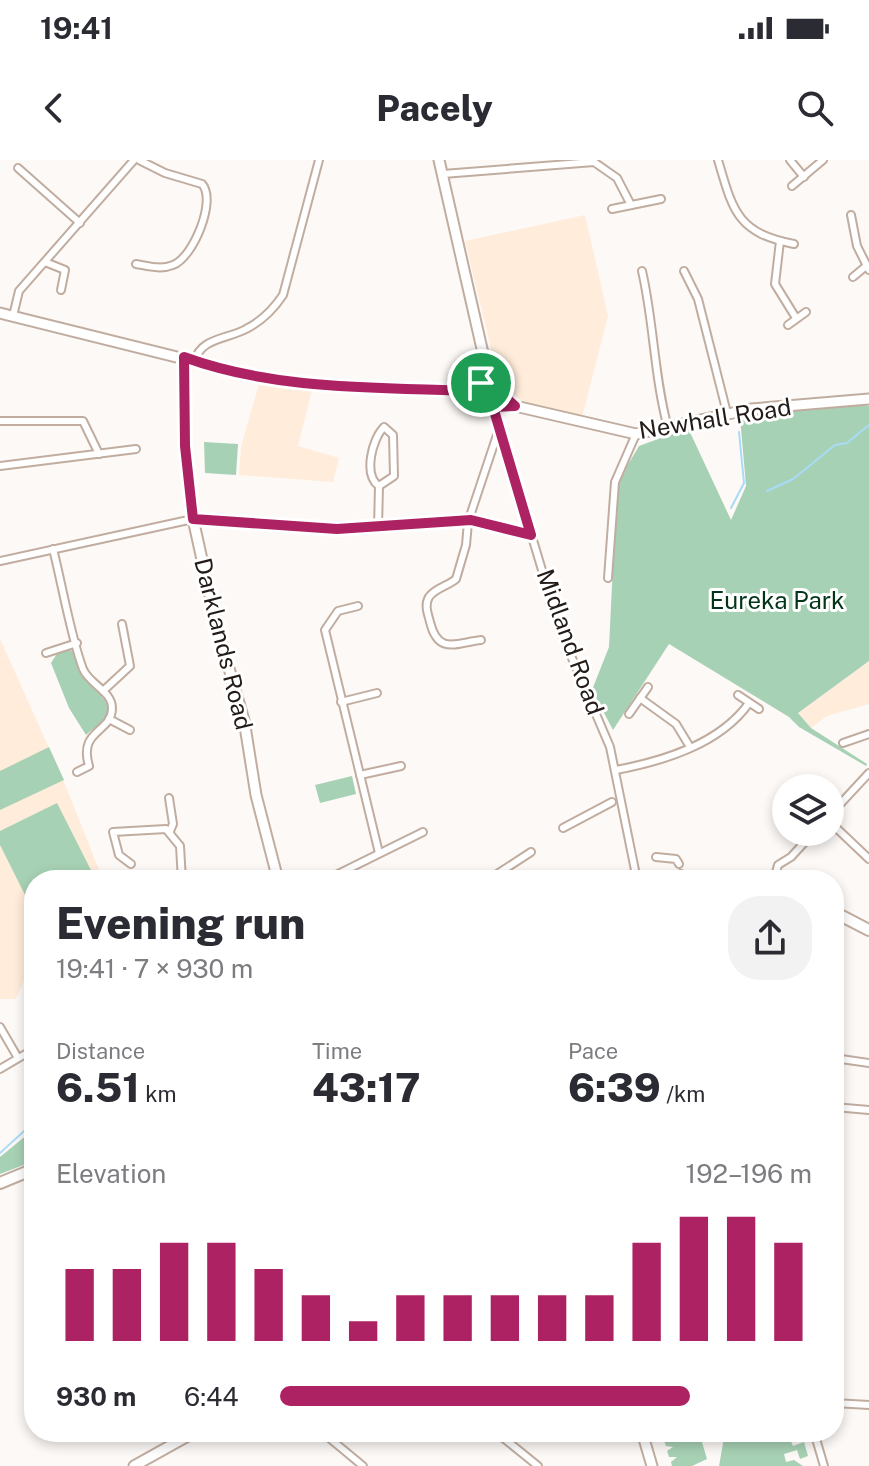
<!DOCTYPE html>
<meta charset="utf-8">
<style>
body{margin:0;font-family:"Public Sans",sans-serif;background:#f2f2f3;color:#2b2b33;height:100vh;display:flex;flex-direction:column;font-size:30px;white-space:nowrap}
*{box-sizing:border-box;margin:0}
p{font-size:26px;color:#7c7c81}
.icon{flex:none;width:44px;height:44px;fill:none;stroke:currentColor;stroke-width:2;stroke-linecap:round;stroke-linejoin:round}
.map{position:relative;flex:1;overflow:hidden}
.panel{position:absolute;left:24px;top:710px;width:820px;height:572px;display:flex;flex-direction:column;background:#fff;border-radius:32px;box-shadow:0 4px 12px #0003}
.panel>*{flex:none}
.controls{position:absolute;left:772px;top:614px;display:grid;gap:16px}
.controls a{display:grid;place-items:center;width:72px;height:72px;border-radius:50%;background:#fff;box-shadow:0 4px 12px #0003;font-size:40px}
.pin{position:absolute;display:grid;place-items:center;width:68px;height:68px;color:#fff;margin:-34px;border:4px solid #fff;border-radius:50%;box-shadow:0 2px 8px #0007}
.round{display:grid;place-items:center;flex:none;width:84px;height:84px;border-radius:32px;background:#f2f2f3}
.summary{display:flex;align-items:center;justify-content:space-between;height:136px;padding:0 32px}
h1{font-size:44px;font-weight:800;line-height:60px}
.stats{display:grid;grid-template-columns:repeat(3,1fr);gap:12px;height:136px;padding:8px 32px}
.stats div{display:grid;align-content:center}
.stats b{font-size:40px;font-weight:800}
.stats small{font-size:22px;font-weight:400}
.stats p{font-size:22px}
.chart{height:224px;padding:16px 32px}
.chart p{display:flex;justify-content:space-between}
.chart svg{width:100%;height:144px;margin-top:8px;stroke:#ad2263;stroke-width:6}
ul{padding:0 32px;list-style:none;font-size:26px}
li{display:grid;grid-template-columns:128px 96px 1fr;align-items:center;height:60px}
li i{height:20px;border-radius:10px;background:#ad2263}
.status{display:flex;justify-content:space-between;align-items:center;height:56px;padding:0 40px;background:#fff;direction:ltr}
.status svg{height:22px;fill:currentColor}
header{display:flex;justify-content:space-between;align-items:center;height:104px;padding:0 32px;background:#fff;font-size:36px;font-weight:800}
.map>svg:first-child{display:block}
.education{fill:#ffecdb}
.green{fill:#a7d1b4}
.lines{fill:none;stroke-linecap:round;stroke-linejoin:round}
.stream{stroke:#a9dbf9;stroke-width:2}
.street-casing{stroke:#c1ada0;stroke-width:10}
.secondary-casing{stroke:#c1ada0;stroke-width:13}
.primary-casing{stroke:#c1ada0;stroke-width:14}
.street{stroke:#fff;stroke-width:6}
.secondary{stroke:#fff;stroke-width:9}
.primary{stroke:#fff;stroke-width:10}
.route-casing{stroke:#fff;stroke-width:16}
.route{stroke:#ad2263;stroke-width:10}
.labels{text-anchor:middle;stroke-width:6;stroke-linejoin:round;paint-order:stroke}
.street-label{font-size:24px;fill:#231b17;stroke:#fff}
.park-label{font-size:24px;fill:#033319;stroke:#fff}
</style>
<div class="status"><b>19:41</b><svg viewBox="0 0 49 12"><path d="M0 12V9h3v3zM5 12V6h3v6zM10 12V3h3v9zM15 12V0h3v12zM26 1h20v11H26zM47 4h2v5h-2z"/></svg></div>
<header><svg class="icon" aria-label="back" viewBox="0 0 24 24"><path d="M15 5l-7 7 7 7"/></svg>Pacely<svg class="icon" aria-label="search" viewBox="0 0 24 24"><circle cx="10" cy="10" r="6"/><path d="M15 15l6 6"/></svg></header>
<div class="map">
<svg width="869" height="1306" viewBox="0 0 869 1306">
<rect width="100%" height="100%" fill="#fdf9f6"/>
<!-- education -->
<g class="education">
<path d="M585,55L608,156L582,257L525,244L506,231L492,192L465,81Z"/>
<path d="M259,224L312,230L298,286L339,298L333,322L239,315L241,287Z"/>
<path d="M0,479L62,617L103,720H34V797L16,839H0Z"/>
<path d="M869,501V544L827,556L811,568L798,553Z"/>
</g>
<!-- green -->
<g class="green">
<path d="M850,244L869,246V501L798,553L811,568L867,604L866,606L799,567L789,557L669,484L613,570L592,530L609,487L617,323L639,286L688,268L731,360L746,326L740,257L753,251L788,252Z"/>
<path d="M204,282L238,284L236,315L205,313Z"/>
<path d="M71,490C79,497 76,505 81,514C88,528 122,543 101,562C97,567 91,570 86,575L69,548L51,503L58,492Z"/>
<path d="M49,587L64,620L0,650V611Z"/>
<path d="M352,616L356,634L320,643L315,625Z"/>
<path d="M57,643L96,720H34V753L0,685V671Z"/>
<path d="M34,969V1001L0,1014V997Z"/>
<path d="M662,1272H699L707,1299L692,1306H672L671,1302L677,1297H669L667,1291L673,1287L666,1286L664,1281L671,1279L670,1274L663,1275Z"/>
<path d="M725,1272H769V1276L787,1272L793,1286L804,1282L808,1296L800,1299L797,1290L784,1294L786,1302L794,1300L803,1306H719Z"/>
</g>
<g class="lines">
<!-- stream -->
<g class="stream">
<path d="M767,331L793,319L835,285L847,283L869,265"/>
<path d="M731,348L744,323L739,272"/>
<path d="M0,993L34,962"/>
</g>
<defs>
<g id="street">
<path d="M718,0C733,51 737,73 794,84"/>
<path d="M790,0L804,17"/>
<path d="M18,8L80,63"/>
<path d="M443,14L594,2L617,18L631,45"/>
<path d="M792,26L823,0"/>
<path d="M612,49L661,39"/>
<path d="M851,55L857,86L869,110"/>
<path d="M780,81L775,124L796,158"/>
<path d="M45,102L65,110L61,130"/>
<path d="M136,104C148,106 161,110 173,105C193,98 217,40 202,24L165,13L139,0"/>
<path d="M642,111C654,163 654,217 668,268"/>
<path d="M684,111L698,139L727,253"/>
<path d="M853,117L865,107"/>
<path d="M13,156L19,131L134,0"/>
<path d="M788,165L806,152"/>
<path d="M195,201C200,178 228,179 246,169C262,161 273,150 283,135L319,0"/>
<path d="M493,247L560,470L610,587L637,720"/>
<path d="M0,261H83L99,294"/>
<path d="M0,306L136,289"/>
<path d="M471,360L531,375"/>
<path d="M468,362L466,385L456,419C448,426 435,428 429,437C424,445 428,454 430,462C438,495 456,483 481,480"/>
<path d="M378,368L379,326C363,315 372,279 384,267L393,275L394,316L379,326"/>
<path d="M53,389C62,424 71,478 83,509C89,524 112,531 112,548C112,573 78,569 89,606L77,612"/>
<path d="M0,401L193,359L337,369L468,362L498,272"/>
<path d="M608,418L615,322L636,274"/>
<path d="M358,446L338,451L325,470L379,693"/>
<path d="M46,493L77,483"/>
<path d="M103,531L130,506L122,464"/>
<path d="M738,535L759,549"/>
<path d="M640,538L676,564L690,587"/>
<path d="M341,542L377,533"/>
<path d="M629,554L648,527"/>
<path d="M109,559L130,570"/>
<path d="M843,583L869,574"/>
<path d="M616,610C664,601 720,584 749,543"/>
<path d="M360,615L401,606"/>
<path d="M169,638L173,664L170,671"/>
<path d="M830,655L869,613"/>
<path d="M830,662L869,699"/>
<path d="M563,668L612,642"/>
<path d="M656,697L676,699L679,704"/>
<path d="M131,704L119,695L113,672L166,669L180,686L182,720"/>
<path d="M681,714V720"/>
<path d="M326,720L423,672"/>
<path d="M488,720L531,692"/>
<path d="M774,720L778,705L791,697L814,672"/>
<path d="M0,867L18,898"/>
<path d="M834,898L869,903"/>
<path d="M0,909L34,889"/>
<path d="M834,947L869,950"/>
<path d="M834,1243L869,1245"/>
<path d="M322,1272L363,1306"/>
<path d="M496,1272L538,1306"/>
<path d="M814,1272L824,1306"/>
</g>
<g id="secondary">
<path d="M439,0L485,202L500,235V244L489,245L478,231"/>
<path d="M0,153L261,218L309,224L478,231"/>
<path d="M184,197L185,286L193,359L217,467L244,560L256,635L278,720"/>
<path d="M478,231L485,204"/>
<path d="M497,247L515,246L636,274L751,249L869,239"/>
<path d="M642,1272L652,1306"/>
<path d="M134,1306L195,1272"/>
</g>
<g id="primary">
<path d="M834,752L869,770"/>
<path d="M0,1023L34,1009"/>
</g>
</defs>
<!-- street casing -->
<use href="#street" class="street-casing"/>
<!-- secondary casing -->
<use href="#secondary" class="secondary-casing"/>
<!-- primary casing -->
<use href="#primary" class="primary-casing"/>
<!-- street -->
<use href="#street" class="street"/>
<!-- secondary -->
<use href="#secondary" class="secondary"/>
<!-- primary -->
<use href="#primary" class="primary"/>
</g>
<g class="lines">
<defs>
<path id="route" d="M184,197C277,231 379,227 478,231L481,223L491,225L515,246L493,247L531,375L471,360L337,369L193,359L185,286Z"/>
</defs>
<!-- route casing -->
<use href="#route" class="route-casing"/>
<!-- route -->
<use href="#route" class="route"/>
</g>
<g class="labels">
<!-- street labels -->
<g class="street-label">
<text transform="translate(715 259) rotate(-9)" y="8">Newhall Road</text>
<text transform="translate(570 482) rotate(70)" y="8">Midland Road</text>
<text transform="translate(223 484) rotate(76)" y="8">Darklands Road</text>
</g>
<!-- park labels -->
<g class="park-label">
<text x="777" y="449">Eureka Park</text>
</g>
</g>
</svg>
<div class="controls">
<a><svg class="icon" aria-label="layers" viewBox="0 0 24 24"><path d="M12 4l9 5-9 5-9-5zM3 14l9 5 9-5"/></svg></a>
</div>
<div class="pin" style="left:481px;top:223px;background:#1e9e55"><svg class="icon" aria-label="arrive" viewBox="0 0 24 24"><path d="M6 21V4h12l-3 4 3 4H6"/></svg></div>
<section class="panel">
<div class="summary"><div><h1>Evening run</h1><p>19:41 · 7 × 930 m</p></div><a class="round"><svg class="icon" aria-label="share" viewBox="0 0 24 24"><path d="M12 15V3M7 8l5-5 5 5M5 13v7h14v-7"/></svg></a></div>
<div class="stats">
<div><p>Distance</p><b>6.51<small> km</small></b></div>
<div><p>Time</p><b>43:17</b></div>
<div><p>Pace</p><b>6:39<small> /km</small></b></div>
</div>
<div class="chart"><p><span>Elevation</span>192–196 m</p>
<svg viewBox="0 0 160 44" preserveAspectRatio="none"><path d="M5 44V22M15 44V22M25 44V14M35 44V14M45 44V22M55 44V30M65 44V38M75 44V30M85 44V30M95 44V30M105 44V30M115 44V30M125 44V14M135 44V6M145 44V6M155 44V14"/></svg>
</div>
<ul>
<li><b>930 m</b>6:44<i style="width:77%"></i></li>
</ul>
</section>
</div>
